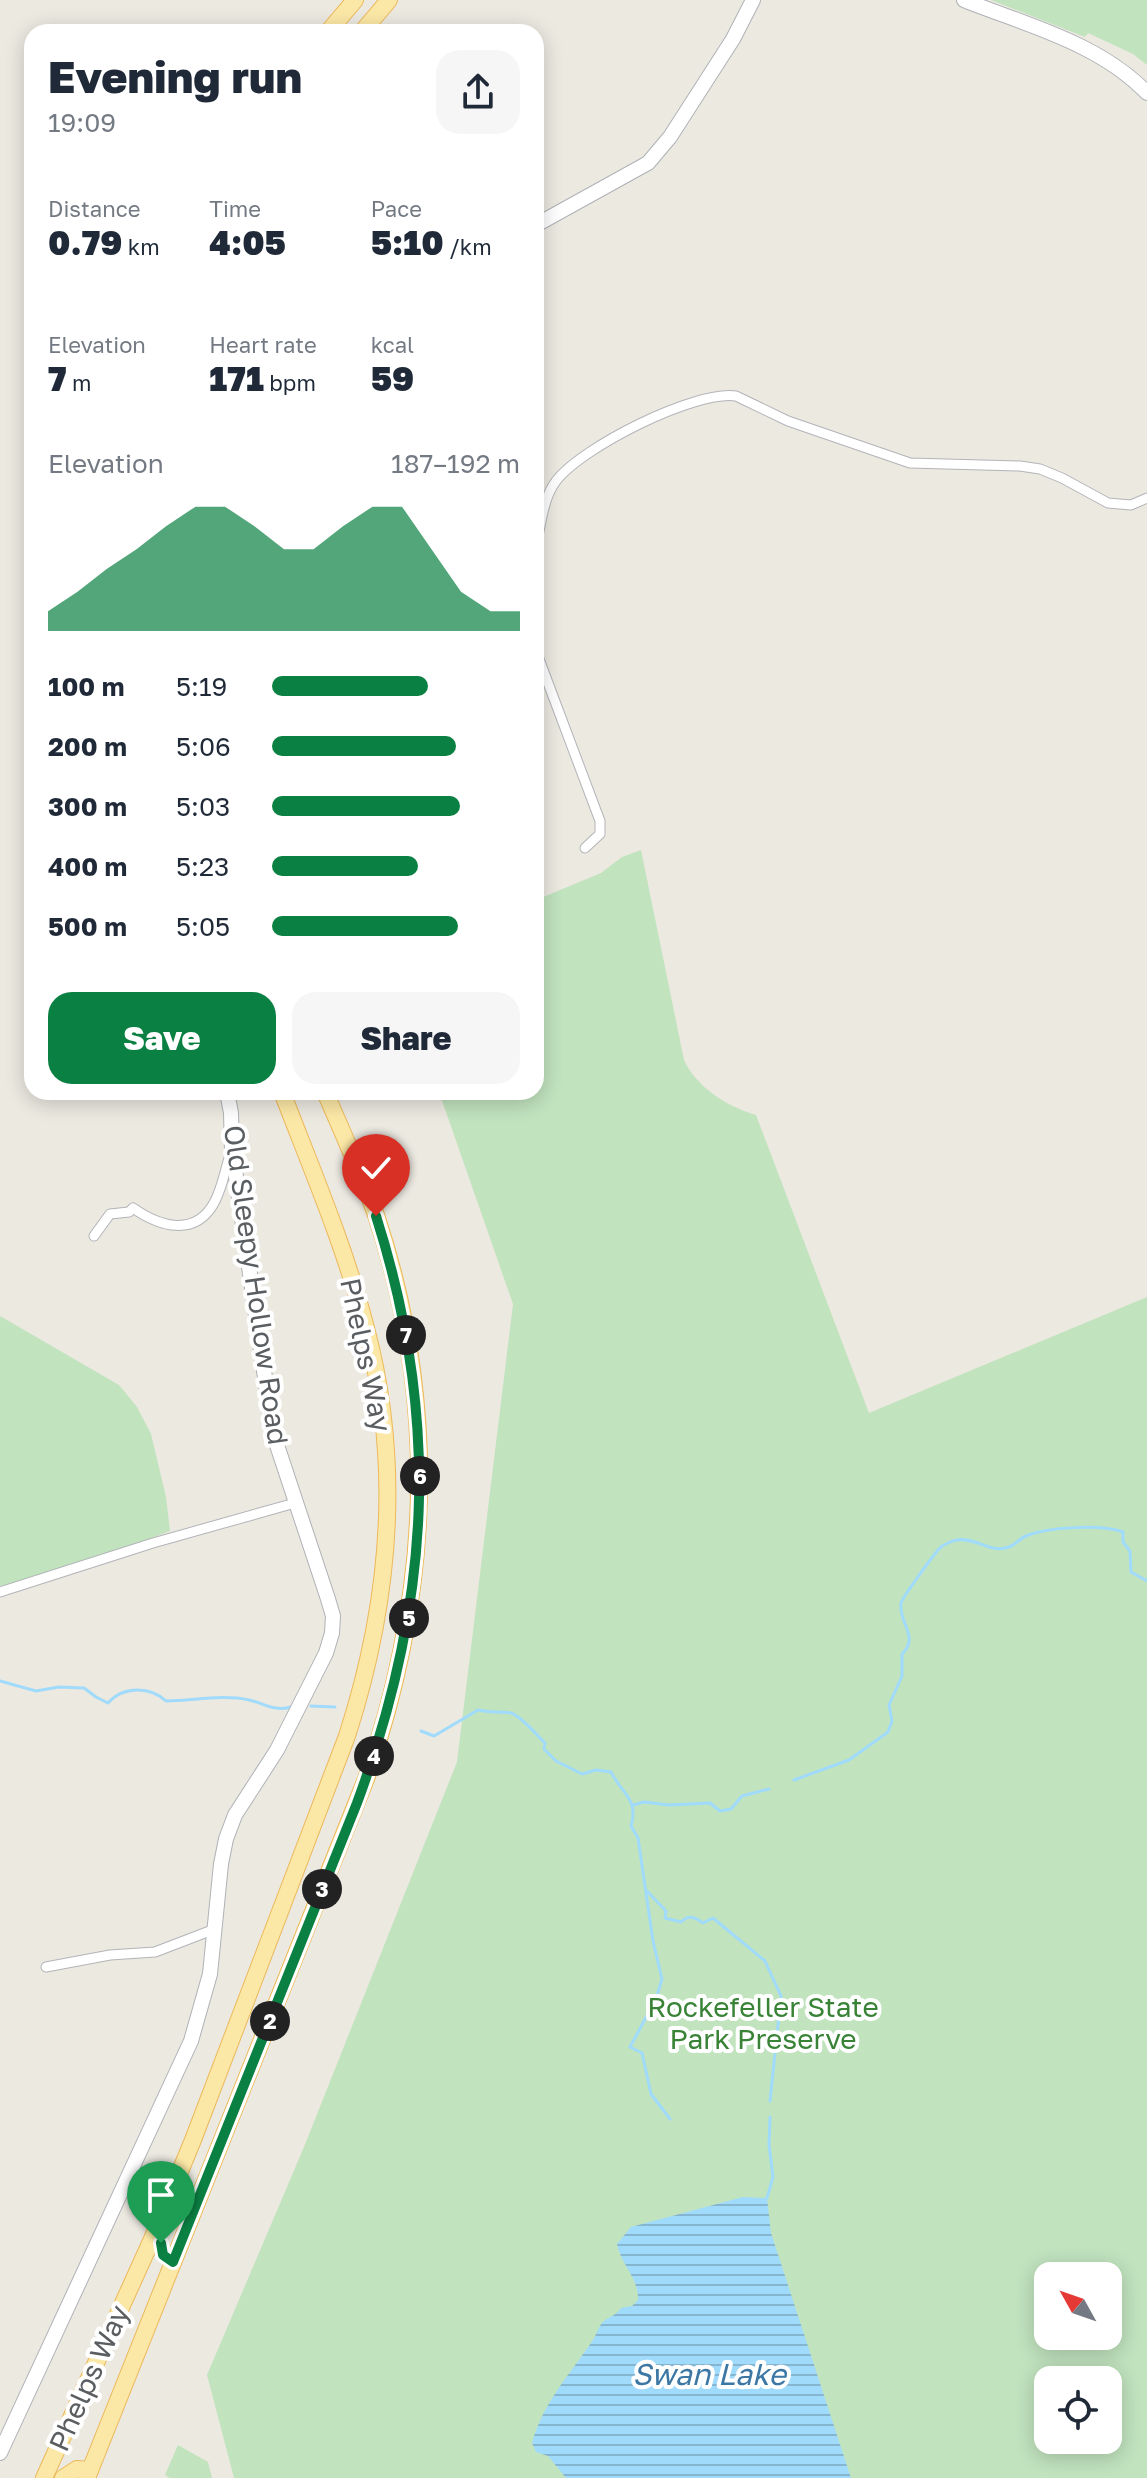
<!DOCTYPE html>
<meta charset="utf-8">
<style>
body{margin:0;font-family:"Golos Text",sans-serif;background:#f6f6f7;color:#1f2937;height:100vh;display:flex;flex-direction:column;font-size:30px;white-space:nowrap}
*{box-sizing:border-box;margin:0}
p{font-size:26px;color:#747a83}
.icon{flex:none;width:44px;height:44px;fill:none;stroke:currentColor;stroke-width:2;stroke-linecap:round;stroke-linejoin:round}
.map{position:relative;flex:1;overflow:hidden}
.side{position:absolute;left:24px;top:24px;width:520px;height:1076px;display:flex;flex-direction:column;background:#fff;border-radius:24px;box-shadow:0 4px 20px #0003}
.side>*{flex:none}
.needle{width:52px;rotate:310deg}
.buttons{position:absolute;left:1034px;top:2262px;display:grid;gap:16px}
.buttons a{display:grid;place-items:center;width:88px;height:88px;border-radius:16px;background:#fff;box-shadow:0 4px 20px #0003;font-size:40px}
.pin{position:absolute;display:grid;place-items:center;width:68px;height:68px;color:#fff;margin:-82px -34px;border-radius:50% 50% 50% 0;rotate:-45deg;box-shadow:0 0 8px #0007}
.pin .icon{rotate:45deg}
.km{position:absolute;width:40px;height:40px;margin:-20px;border-radius:50%;background:#222;color:#fff;font-size:22px;line-height:40px;text-align:center}
.round{display:grid;place-items:center;flex:none;width:84px;height:84px;border-radius:24px;background:#f6f6f7}
.overview{display:flex;align-items:center;justify-content:space-between;height:136px;padding:0 24px}
h1{font-size:44px;font-weight:800;line-height:60px}
.stats{display:grid;grid-template-columns:repeat(3,1fr);gap:12px;height:136px;padding:8px 24px}
.stats div{display:grid;align-content:center}
.stats b{font-size:34px;font-weight:800}
.stats small{font-size:22px;font-weight:400}
.stats p{font-size:22px}
.chart{height:224px;padding:16px 24px}
.chart p{display:flex;justify-content:space-between}
.chart svg{width:100%;height:144px;margin-top:8px;fill:#0b8043;opacity:.7}
.button{display:flex;gap:16px;margin-top:auto;padding:16px 24px}
.button a{flex:1;height:92px;border-radius:24px;background:#0b8043;color:#fff;font-size:32px;font-weight:800;line-height:92px;text-align:center}
.button a+a{background:#f6f6f7;color:#1f2937}
ul{padding:0 24px;list-style:none;font-size:26px}
li{display:grid;grid-template-columns:128px 96px 1fr;align-items:center;height:60px}
li i{height:20px;border-radius:10px;background:#0b8043}
.map>svg:first-child{display:block}
.park{fill:#c1e3be;fill-rule:evenodd}
.water{fill:url(#water-rules)}
.lines{fill:none;stroke-linecap:round;stroke-linejoin:round}
.stream{stroke:#a1dbfc;stroke-width:3}
.street-casing{stroke:#b2b4b8;stroke-width:11}
.secondary-casing{stroke:#aeb2b6;stroke-width:16}
.primary-casing{stroke:#ecb85a;stroke-width:18}
.street{stroke:#fff;stroke-width:9}
.secondary{stroke:#fff;stroke-width:14}
.primary{stroke:#fce8a6;stroke-width:16}
.route-casing{stroke:#fff;stroke-width:16}
.route{stroke:#0b8043;stroke-width:10}
.labels{text-anchor:middle;stroke-width:8;stroke-linejoin:round;paint-order:stroke}
.street-label{font-size:28px;fill:#5a5e61;stroke:#fff}
.park-label{font-size:28px;fill:#398337;stroke:#fff}
.water-label{font-size:30px;font-style:italic;fill:#3d77a4;stroke:#fff}
</style>
<div class="map">
<svg width="1147" height="2478" viewBox="0 0 1147 2478">
<defs>
<pattern id="water-rules" width="6" height="5" patternUnits="userSpaceOnUse" patternTransform="scale(2)"><rect width="6" height="5" fill="#a1dbfc"/><path d="M0 2.5h6" fill="none" stroke="#86b5cf"/></pattern>
</defs>
<rect width="100%" height="100%" fill="#ece9e1"/>
<!-- park -->
<g class="park">
<path d="M991,0H1147V65L1133,54L1088,33L1085,37Z"/>
<path d="M641,850L684,1060C696,1087 728,1107 756,1115L869,1413L1147,1297V2478H234L207,2375L304,2147L457,1762L513,1304L439,1092H536V900L601,873L622,857ZM1048,2276H1108V2336H1048ZM1048,2380H1108V2440H1048Z"/>
<path d="M0,1316L119,1385L137,1407L151,1434L166,1497L170,1531L44,1578L0,1586Z"/>
<path d="M178,2445L208,2462L212,2478H170L165,2475Z"/>
</g>
<!-- water -->
<path class="water" d="M743,2197L767,2198L771,2233L851,2478H566L548,2456L536,2452L532,2443C543,2403 570,2374 593,2340C596,2335 598,2328 602,2323C607,2317 616,2316 621,2308L632,2306L638,2300C639,2278 621,2265 617,2244L631,2227Z"/>
<g class="lines">
<!-- stream -->
<g class="stream">
<path d="M0,1681L36,1691L59,1687L84,1688L96,1697L108,1703C123,1686 150,1686 166,1701C193,1701 222,1694 249,1700C264,1703 274,1712 291,1707"/>
<path d="M311,1706L335,1707"/>
<path d="M421,1731L434,1736L478,1710C490,1713 500,1711 511,1713C521,1716 537,1735 545,1743L544,1749L556,1761L582,1774L596,1770L611,1772C622,1794 639,1799 631,1826L638,1838L653,1941L662,1979L656,1999L630,2047L642,2053L651,2094L670,2119"/>
<path d="M794,1780L849,1760L888,1732L892,1721L889,1705L902,1676V1654C920,1637 898,1622 901,1603C902,1598 936,1551 941,1547C943,1545 954,1540 957,1540C974,1537 990,1552 1005,1548C1015,1547 1018,1539 1026,1536C1048,1527 1101,1524 1123,1532V1542L1130,1551L1131,1572L1147,1581"/>
<path d="M633,1805L644,1802L669,1805L710,1803L720,1811L731,1809L742,1796L769,1789"/>
<path d="M646,1890L666,1911L665,1918L681,1922C689,1914 694,1917 703,1923L713,1918L765,1961L781,1996L770,2101"/>
<path d="M767,2198L773,2177L769,2145L770,2117"/>
</g>
<defs>
<g id="street">
<path d="M536,545C541,525 543,498 556,481C582,447 695,390 736,396L788,421L910,463L1020,466L1040,469L1062,478L1108,503L1131,505L1147,498"/>
<path d="M536,651L600,821V834L585,848"/>
<path d="M94,1236L110,1214L129,1212L133,1208C160,1227 195,1237 214,1203C222,1189 225,1170 230,1155"/>
<path d="M0,1592L153,1543L295,1503"/>
<path d="M46,1967L110,1955L155,1952L215,1929"/>
</g>
<g id="secondary">
<path d="M964,0C1026,25 1099,43 1147,93"/>
<path d="M536,225L648,163L670,137L733,39L753,0"/>
<path d="M0,2453L191,2041L210,1974L221,1864L226,1839L235,1815L277,1750L326,1653L332,1633L333,1616L328,1599L273,1433L232,1149L231,1113L227,1092"/>
</g>
<g id="primary">
<path d="M328,32L355,0"/>
<path d="M362,32L389,0"/>
<path d="M44,2478L152,2239L193,2140L347,1736C390,1603 402,1464 366,1328C345,1247 312,1170 282,1092"/>
<path d="M63,2478L77,2469L90,2470"/>
<path d="M87,2478L366,1779C431,1592 439,1404 376,1215C361,1173 343,1133 325,1092"/>
</g>
</defs>
<!-- street casing -->
<use href="#street" class="street-casing"/>
<!-- secondary casing -->
<use href="#secondary" class="secondary-casing"/>
<!-- primary casing -->
<use href="#primary" class="primary-casing"/>
<!-- street -->
<use href="#street" class="street"/>
<!-- secondary -->
<use href="#secondary" class="secondary"/>
<!-- primary -->
<use href="#primary" class="primary"/>
</g>
<g class="lines">
<defs>
<path id="route" d="M161,2243L163,2255L173,2262L357,1803C431,1603 441,1420 376,1216"/>
</defs>
<!-- route casing -->
<use href="#route" class="route-casing"/>
<!-- route -->
<use href="#route" class="route"/>
</g>
<g class="labels">
<!-- street labels -->
<g class="street-label">
<text transform="translate(256 1285) rotate(82)" y="10">Old Sleepy Hollow Road</text>
<text transform="translate(366 1355) rotate(78)" y="10">Phelps Way</text>
<text transform="translate(89 2378) rotate(-66)" y="10">Phelps Way</text>
</g>
<!-- park labels -->
<g class="park-label">
<text x="763" y="2017">Rockefeller State<tspan x="763" dy="32">Park Preserve</tspan></text>
</g>
<!-- water labels -->
<g class="water-label">
<text x="709" y="2385">Swan Lake</text>
</g>
</g>
</svg>
<div class="buttons">
<a><svg class="needle" viewBox="-14 -14 28 28"><path d="M0-13l5 13h-10z" fill="#e53935"/><path d="M0 13l5-13h-10z" fill="#747a83"/></svg></a>
<a><svg class="icon" aria-label="locate" viewBox="0 0 24 24"><circle cx="12" cy="12" r="6"/><path d="M12 2v4M12 18v4M2 12h4M18 12h4"/></svg></a>
</div>
<div class="pin" style="left:161px;top:2243px;background:#1e9e55"><svg class="icon" aria-label="arrive" viewBox="0 0 24 24"><path d="M6 21V4h12l-3 4 3 4H6"/></svg></div>
<div class="pin" style="left:376px;top:1216px;background:#d93025"><svg class="icon" aria-label="check" viewBox="0 0 24 24"><path d="M5 12l5 5 9-10"/></svg></div>
<b class="km" style="left:270px;top:2021px">2</b>
<b class="km" style="left:322px;top:1889px">3</b>
<b class="km" style="left:374px;top:1756px">4</b>
<b class="km" style="left:409px;top:1618px">5</b>
<b class="km" style="left:420px;top:1476px">6</b>
<b class="km" style="left:406px;top:1335px">7</b>
<section class="side">
<div class="overview"><div><h1>Evening run</h1><p>19:09</p></div><a class="round"><svg class="icon" aria-label="share" viewBox="0 0 24 24"><path d="M12 15V3M7 8l5-5 5 5M5 13v7h14v-7"/></svg></a></div>
<div class="stats">
<div><p>Distance</p><b>0.79<small> km</small></b></div>
<div><p>Time</p><b>4:05</b></div>
<div><p>Pace</p><b>5:10<small> /km</small></b></div>
</div>
<div class="stats">
<div><p>Elevation</p><b>7<small> m</small></b></div>
<div><p>Heart rate</p><b>171<small> bpm</small></b></div>
<div><p>kcal</p><b>59</b></div>
</div>
<div class="chart"><p><span>Elevation</span>187–192 m</p>
<svg viewBox="0 0 160 44" preserveAspectRatio="none"><path d="M0 44V38L10 32L20 25L30 19L40 12L50 6L60 6L70 12L80 19L90 19L100 12L110 6L120 6L130 19L140 32L150 38L160 38V44z"/></svg>
</div>
<ul>
<li><b>100 m</b>5:19<i style="width:63%"></i></li>
<li><b>200 m</b>5:06<i style="width:74%"></i></li>
<li><b>300 m</b>5:03<i style="width:76%"></i></li>
<li><b>400 m</b>5:23<i style="width:59%"></i></li>
<li><b>500 m</b>5:05<i style="width:75%"></i></li>
</ul>
<div class="button"><a>Save</a><a>Share</a></div>
</section>
</div>
